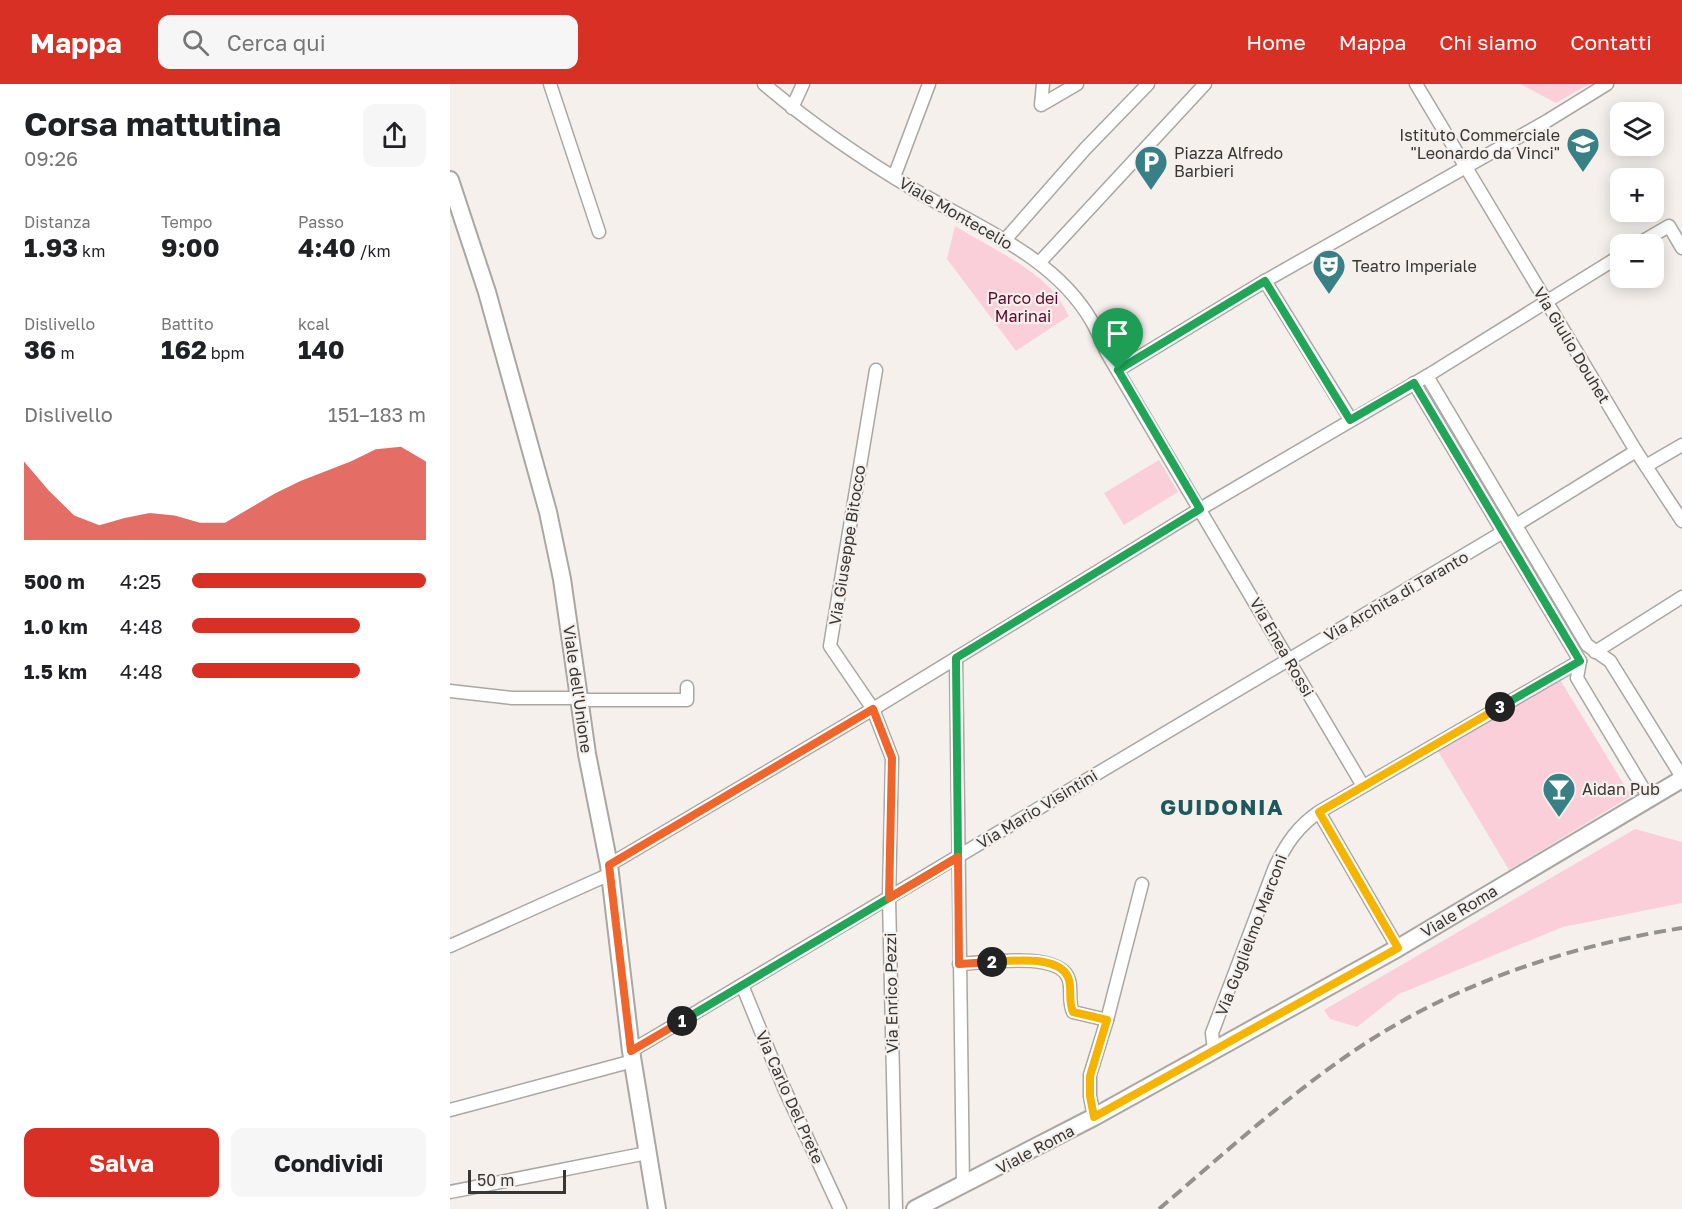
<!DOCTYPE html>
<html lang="it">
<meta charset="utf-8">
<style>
body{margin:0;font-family:"Golos Text",sans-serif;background:#f6f6f6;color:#202124;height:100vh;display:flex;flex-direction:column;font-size:22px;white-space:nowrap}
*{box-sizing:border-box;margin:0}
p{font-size:20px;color:#757577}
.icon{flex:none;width:33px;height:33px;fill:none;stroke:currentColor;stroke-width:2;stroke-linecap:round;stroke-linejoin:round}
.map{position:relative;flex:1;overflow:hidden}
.drawer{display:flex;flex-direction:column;background:#fff;width:450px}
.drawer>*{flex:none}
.controls{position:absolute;left:1160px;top:18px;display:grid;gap:12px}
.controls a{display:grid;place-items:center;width:54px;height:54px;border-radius:12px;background:#fff;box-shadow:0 3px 15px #0003;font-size:30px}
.scale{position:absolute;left:18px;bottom:15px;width:98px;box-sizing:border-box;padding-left:6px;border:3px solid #383634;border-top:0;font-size:16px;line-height:21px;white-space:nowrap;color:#383634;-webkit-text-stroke:4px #f5f0ec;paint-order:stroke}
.pin{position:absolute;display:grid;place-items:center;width:51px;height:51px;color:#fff;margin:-62px -26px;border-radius:50% 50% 50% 0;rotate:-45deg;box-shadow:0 0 6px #0007}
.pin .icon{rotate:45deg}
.km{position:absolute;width:30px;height:30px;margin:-15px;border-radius:50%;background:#222;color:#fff;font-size:16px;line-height:30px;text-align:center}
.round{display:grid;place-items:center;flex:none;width:63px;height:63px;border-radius:12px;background:#f6f6f6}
.overview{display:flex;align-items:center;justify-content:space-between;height:102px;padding:0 24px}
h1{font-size:33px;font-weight:700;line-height:45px}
.metrics{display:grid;grid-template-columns:repeat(3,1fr);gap:9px;height:102px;padding:6px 24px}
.metrics div{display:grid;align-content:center}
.metrics b{font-size:26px;font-weight:700}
.metrics small{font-size:16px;font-weight:400}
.metrics p{font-size:16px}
.chart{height:168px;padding:12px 24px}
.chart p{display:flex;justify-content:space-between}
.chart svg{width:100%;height:108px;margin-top:6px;fill:#d93025;opacity:.7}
.button{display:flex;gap:12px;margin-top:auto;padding:12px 24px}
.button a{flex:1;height:69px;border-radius:12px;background:#d93025;color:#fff;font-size:24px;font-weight:700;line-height:69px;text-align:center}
.button a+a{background:#f6f6f6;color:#202124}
ul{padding:0 24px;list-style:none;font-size:20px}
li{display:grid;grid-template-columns:96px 72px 1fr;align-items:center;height:45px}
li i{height:15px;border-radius:8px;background:#d93025}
header{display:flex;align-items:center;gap:36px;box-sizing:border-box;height:84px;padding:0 30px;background:#d93025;color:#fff}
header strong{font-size:28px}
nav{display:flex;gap:33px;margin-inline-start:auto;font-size:21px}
.search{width:420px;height:54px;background:#f6f6f6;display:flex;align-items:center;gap:15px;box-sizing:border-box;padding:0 21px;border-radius:12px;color:#757577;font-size:22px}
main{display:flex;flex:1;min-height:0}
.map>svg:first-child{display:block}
.green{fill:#fbcfda}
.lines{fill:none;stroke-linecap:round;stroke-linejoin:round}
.minor-casing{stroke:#aaa6a2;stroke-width:15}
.secondary-casing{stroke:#aaa6a2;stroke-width:20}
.minor{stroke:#fff;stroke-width:12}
.secondary{stroke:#fff;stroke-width:16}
.rail{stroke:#93908d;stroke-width:4;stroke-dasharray:12 6;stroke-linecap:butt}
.split-1-casing{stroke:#fff;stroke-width:12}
.split-2-casing{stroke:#fff;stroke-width:12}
.split-3-casing{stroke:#fff;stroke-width:12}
.split-4-casing{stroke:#fff;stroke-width:12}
.split-1{stroke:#22a559;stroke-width:8}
.split-2{stroke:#f0652b;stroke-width:8}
.split-3{stroke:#f5b400;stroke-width:8}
.split-4{stroke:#22a559;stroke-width:8}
.labels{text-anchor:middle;stroke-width:4.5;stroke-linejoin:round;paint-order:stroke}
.poi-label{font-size:16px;fill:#383634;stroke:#f5f0ec;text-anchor:start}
.street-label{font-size:16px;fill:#383634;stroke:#f5f0ec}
.park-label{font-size:16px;fill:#62052e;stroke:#f5f0ec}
.district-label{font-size:22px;font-weight:bold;letter-spacing:1.5px;fill:#1d585d;stroke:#f5f0ec}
</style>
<header>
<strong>Mappa</strong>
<div class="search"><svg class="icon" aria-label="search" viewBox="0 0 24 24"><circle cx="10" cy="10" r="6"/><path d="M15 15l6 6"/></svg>Cerca qui</div>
<nav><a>Home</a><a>Mappa</a><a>Chi siamo</a><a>Contatti</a></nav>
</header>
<main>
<section class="drawer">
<div class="overview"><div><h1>Corsa mattutina</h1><p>09:26</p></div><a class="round"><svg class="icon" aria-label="share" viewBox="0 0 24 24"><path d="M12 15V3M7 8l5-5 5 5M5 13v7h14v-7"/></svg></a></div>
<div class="metrics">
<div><p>Distanza</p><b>1.93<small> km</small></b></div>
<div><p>Tempo</p><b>9:00</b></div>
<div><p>Passo</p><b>4:40<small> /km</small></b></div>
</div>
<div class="metrics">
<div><p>Dislivello</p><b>36<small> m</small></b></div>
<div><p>Battito</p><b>162<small> bpm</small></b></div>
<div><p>kcal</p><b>140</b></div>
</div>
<div class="chart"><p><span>Dislivello</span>151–183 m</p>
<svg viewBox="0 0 160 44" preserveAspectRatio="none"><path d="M0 44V12L10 24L20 34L30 38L40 35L50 33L60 34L70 37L80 37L90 31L100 25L110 20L120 16L130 12L140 7L150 6L160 12V44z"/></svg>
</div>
<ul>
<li><b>500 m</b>4:25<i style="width:100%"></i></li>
<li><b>1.0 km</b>4:48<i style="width:72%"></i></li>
<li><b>1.5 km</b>4:48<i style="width:72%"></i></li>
</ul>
<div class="button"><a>Salva</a><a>Condividi</a></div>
</section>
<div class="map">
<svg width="1232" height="1125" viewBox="0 0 1232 1125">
<rect width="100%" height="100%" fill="#f5f0ec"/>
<!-- green -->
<g class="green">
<path d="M1070,0H1139L1106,19Z"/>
<path d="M505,142C537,162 583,182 607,212C612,218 615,226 619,232L566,267L497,175Z"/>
<path d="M709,376L728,408L674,441L654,409Z"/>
<path d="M1109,594L1181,712L1059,786L988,667Z"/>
<path d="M1185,745L1232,758V819L1113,843L949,910L907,943L880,935L874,926Z"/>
</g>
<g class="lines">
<defs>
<g id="minor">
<path d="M100,0L149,148"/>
<path d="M314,0C360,39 411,74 463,105C525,142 603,171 641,236C647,246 652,258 657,269L913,702"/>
<path d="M593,0L591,21L627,0"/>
<path d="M966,0L1186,367L1232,437"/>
<path d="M342,24L353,0"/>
<path d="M444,93L479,0"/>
<path d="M554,157L635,65L698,0"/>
<path d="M1188,160L1219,142L1232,164"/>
<path d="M589,179L755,0"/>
<path d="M815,197L901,336"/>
<path d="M426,286L380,562L423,625L442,674L439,814L446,1125"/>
<path d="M668,286L815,197L1097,37L1157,0"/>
<path d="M977,292L1137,561L1160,577L1232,693"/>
<path d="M964,299L1130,577"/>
<path d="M1196,382L1232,361"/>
<path d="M1066,441L1186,367"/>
<path d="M1145,568L1232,513"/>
<path d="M506,574L513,1102"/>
<path d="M1130,577L1127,594L1199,714"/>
<path d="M0,607L62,614H130"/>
<path d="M130,616H237V603"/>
<path d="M869,728L948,864"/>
<path d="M159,781L423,625L750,425L977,292L1170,172"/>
<path d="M0,862L160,790"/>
<path d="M509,880C533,879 611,866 619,896C622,907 618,917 623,928L657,936"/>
<path d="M292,901L334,1004L390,1125"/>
<path d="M764,966L762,949L825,783C836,760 848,742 869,728L1130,577"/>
<path d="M181,967L1053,448"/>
<path d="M0,1026L183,977"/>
<path d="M644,1033L640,1012V991L657,936L692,800"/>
<path d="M0,1108L197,1069"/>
</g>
<g id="secondary">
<path d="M0,96L37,208L98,428L112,495L137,670L159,781L181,967L207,1125"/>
<path d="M465,1125L644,1033L948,864L1232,695"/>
</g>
</defs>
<!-- minor casing -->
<use href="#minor" class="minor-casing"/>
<!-- secondary casing -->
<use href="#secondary" class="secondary-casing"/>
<!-- minor -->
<use href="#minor" class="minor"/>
<!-- secondary -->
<use href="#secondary" class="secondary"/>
<!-- rail -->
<path class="rail" d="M709,1125C776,1068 848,1002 922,955C1015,896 1124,861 1232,844"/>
</g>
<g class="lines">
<defs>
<path id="split-1" d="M232,937L508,773L506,574L750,425L668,286"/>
<path id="split-2" d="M232,937L181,967L159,781L423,625L442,674L439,814L508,773L509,880L542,878"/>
<path id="split-3" d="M542,878C562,877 612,870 619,896C622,907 618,917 623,928L657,936L640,992V1012L644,1033L948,864L869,728L1050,623"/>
<path id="split-4" d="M668,286L815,197L900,336L964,299L1130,577L1050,623"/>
</defs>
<!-- split-1 casing -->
<use href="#split-1" class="split-1-casing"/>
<!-- split-2 casing -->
<use href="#split-2" class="split-2-casing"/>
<!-- split-3 casing -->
<use href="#split-3" class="split-3-casing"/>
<!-- split-4 casing -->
<use href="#split-4" class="split-4-casing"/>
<!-- split-1 -->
<use href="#split-1" class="split-1"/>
<!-- split-2 -->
<use href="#split-2" class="split-2"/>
<!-- split-3 -->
<use href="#split-3" class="split-3"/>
<!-- split-4 -->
<use href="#split-4" class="split-4"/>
</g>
<!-- icons -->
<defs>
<symbol id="school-pin" viewBox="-11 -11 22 30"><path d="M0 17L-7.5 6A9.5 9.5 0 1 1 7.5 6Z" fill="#388086" stroke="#f5f0ec"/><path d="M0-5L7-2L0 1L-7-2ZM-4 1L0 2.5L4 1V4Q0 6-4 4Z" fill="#fff"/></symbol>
<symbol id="parking-pin" viewBox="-11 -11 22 30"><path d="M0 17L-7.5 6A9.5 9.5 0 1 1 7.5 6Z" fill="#388086" stroke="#f5f0ec"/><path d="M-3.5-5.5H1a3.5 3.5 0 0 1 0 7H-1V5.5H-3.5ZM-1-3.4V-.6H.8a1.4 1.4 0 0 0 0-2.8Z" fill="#fff"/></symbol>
<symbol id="theatre-pin" viewBox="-11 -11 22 30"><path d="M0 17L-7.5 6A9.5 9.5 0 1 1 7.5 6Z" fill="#388086" stroke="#f5f0ec"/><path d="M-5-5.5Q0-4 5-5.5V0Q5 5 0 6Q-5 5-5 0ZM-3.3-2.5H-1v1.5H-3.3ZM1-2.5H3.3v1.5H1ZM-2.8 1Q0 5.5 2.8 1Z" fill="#fff"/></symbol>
<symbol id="bar-pin" viewBox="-11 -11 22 30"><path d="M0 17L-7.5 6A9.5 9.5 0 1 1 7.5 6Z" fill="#388086" stroke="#f5f0ec"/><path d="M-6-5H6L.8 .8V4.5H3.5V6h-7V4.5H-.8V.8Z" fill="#fff"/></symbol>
</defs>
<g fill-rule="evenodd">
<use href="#school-pin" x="1114" y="41" width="38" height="52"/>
<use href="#parking-pin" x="682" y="59" width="38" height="52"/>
<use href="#theatre-pin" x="860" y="163" width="38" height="52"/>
<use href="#bar-pin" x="1090" y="686" width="38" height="52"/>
</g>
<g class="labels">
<!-- poi labels -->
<g class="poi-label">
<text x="1110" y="57" text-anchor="end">Istituto Commerciale<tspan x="1110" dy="18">"Leonardo da Vinci"</tspan></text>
<text x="724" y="75">Piazza Alfredo<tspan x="724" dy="18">Barbieri</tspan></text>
<text x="902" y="188">Teatro Imperiale</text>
<text x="1132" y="711">Aidan Pub</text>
</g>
<!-- street labels -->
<g class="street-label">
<text transform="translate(506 129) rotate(30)" y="6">Viale Montecelio</text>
<text transform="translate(1122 261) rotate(59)" y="6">Via Giulio Douhet</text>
<text transform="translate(397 461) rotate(-81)" y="6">Via Giuseppe Bitocco</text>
<text transform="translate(946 512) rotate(-30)" y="6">Via Archita di Taranto</text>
<text transform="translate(832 563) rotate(60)" y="6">Via Enea Rossi</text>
<text transform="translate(128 605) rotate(82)" y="6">Viale dell'Unione</text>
<text transform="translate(587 725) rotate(-31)" y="6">Via Mario Visintini</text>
<text transform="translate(1009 827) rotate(-31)" y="6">Viale Roma</text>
<text transform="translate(801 851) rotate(-69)" y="6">Via Guglielmo Marconi</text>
<text transform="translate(441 909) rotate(-91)" y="6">Via Enrico Pezzi</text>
<text transform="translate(340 1013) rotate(66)" y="6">Via Carlo Del Prete</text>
<text transform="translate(585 1065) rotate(-28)" y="6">Viale Roma</text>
</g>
<!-- park labels -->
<g class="park-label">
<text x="573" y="220">Parco dei<tspan x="573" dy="18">Marinai</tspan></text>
</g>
<!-- district labels -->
<g class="district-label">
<text x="772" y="731">GUIDONIA</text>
</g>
</g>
</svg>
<div class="controls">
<a><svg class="icon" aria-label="layers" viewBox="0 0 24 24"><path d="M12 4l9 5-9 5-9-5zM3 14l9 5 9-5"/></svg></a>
<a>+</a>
<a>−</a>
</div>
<div class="scale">50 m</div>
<div class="pin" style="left:668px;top:286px;background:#1e9e55"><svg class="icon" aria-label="arrive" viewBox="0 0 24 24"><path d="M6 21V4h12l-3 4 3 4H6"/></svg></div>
<b class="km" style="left:232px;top:937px">1</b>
<b class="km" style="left:542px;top:878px">2</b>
<b class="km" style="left:1050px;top:623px">3</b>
</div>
</main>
